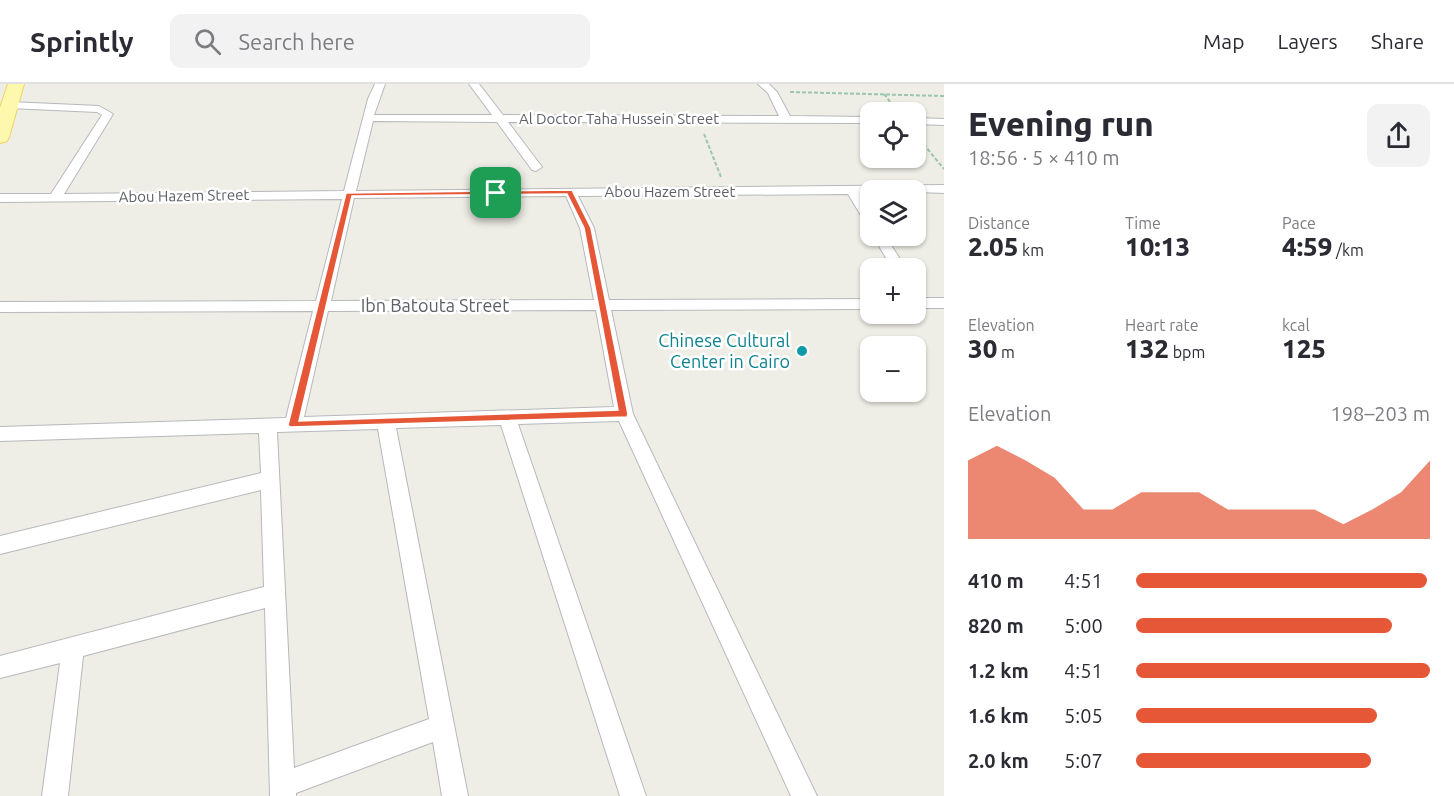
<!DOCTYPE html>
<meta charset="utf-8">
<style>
body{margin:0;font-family:Ubuntu,sans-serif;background:#f2f2f3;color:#2b2b33;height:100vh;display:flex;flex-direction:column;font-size:22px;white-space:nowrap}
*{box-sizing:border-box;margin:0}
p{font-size:20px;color:#7c7c81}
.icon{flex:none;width:33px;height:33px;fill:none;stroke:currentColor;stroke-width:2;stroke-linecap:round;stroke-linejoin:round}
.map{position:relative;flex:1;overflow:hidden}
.drawer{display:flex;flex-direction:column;background:#fff;width:510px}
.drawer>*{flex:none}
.tools{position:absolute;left:860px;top:18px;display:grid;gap:12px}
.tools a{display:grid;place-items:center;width:66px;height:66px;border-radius:12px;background:#fff;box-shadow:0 2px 4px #0004;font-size:30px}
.pin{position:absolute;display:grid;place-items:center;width:51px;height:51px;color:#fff;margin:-26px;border-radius:12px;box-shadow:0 3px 9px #0006}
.round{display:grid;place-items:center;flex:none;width:63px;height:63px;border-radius:12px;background:#f2f2f3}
.head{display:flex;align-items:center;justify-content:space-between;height:102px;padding:0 24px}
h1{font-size:33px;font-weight:800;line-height:45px}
.metrics{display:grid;grid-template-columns:repeat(3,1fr);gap:9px;height:102px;padding:6px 24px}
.metrics div{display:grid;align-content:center}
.metrics b{font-size:26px;font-weight:800}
.metrics small{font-size:16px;font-weight:400}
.metrics p{font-size:16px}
.chart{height:168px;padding:12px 24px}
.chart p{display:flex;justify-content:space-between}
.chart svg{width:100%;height:108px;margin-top:6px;fill:#e55737;opacity:.7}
ul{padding:0 24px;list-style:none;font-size:20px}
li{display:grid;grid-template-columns:96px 72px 1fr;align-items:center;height:45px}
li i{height:15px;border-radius:8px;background:#e55737}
header{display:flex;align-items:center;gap:36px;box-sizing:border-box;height:84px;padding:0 30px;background:#fff;border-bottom:2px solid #e1e1e2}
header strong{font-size:28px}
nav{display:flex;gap:33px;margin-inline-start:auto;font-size:21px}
.search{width:420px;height:54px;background:#f2f2f3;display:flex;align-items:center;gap:15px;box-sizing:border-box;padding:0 21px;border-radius:12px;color:#7c7c81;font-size:22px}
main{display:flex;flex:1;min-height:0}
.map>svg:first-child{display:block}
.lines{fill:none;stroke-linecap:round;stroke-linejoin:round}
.street-casing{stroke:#b6b8bc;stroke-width:2}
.primary-casing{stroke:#eed561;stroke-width:2}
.path{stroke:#9bc5ac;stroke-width:2;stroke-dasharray:4 2;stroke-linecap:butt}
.street{fill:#fff;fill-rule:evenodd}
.primary{fill:#fdf8ae;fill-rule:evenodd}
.route{fill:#e55737;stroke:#fff;stroke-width:1.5;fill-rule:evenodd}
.culture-dot{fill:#0f9aa8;stroke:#fff;stroke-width:2}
.labels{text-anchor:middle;stroke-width:5;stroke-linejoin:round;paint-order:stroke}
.far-street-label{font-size:15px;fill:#5e6066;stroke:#fff}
.street-label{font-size:18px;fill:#5e6066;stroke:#fff}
.culture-label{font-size:18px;fill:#0d838f;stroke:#fff;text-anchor:end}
</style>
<header>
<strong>Sprintly</strong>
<div class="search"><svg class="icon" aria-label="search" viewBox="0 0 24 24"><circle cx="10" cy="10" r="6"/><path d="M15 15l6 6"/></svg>Search here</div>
<nav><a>Map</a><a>Layers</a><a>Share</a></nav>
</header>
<main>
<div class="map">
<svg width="944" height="712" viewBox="0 0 944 712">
<rect width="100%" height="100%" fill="#efeee6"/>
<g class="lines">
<defs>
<g id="street">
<path d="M375,0H385L374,31H492L469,0H479L503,31L779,32L768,9L758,0H769L777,8L790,32L870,33V39L508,38L542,83L536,87L532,86L497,38L373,37L356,107L944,101V109L870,106V109L861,110L870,124V139L865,138L848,110L578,112L594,144L609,216L870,215V225L611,226L633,330L817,712H791L619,337L518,340L646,712H620L501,341L396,344L468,712H442L433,658L296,709V712H270L265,524L83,572L68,712H42L60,579L0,594V572L264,503L261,406L0,470V452L261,389L259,349L0,357V343L286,334L313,227L0,228V218L316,217L342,115L0,118V110H51L102,31L97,28L10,24L5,21L10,18L99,22L113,30L64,110L344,107L368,15ZM566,112L580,144L594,216L331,217L354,114ZM596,226L614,323L304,333L328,227ZM378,345L429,635L294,684L277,348Z"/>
<path d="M915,34L944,35V41L915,40Z"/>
<path d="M873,152H885L906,184H892Z"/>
<rect x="915" y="214" width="29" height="10"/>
</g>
<path id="primary" d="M8,0H24L9,53L7,57L0,59V24Z"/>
</defs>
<!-- street casing -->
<use href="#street" class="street-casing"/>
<!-- primary casing -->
<use href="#primary" class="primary-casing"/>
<!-- path -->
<g class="path">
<path d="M790,8L944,12"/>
<path d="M884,10L898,28"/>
<path d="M704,50L721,93"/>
<path d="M916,51L944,85"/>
</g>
<!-- street -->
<use href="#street" class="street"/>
<!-- primary -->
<use href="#primary" class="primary"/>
</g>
<!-- route -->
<path class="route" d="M572,106L591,144L628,330L627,333L290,343L288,341L346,109ZM567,110L584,144L618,326L299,337L352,112Z"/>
<!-- markers -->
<circle class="culture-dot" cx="802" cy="267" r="6"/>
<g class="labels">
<!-- far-street labels -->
<g class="far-street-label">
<text x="619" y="40">Al Doctor Taha Hussein Street</text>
<text x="670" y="113">Abou Hazem Street</text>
<text transform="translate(184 112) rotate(-1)" y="5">Abou Hazem Street</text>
</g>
<!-- street labels -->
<g class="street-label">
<text x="435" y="228">Ibn Batouta Street</text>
</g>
<!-- culture labels -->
<g class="culture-label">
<text x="790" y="263">Chinese Cultural<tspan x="790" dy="21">Center in Cairo</tspan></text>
</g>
</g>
</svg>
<div class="tools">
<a><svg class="icon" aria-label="locate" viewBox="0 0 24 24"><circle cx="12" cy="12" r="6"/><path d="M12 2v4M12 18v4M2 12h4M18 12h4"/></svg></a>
<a><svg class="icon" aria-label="layers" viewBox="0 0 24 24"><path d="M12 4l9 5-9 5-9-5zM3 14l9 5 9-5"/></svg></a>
<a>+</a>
<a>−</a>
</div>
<div class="pin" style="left:496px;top:109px;background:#1e9e55"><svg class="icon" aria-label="arrive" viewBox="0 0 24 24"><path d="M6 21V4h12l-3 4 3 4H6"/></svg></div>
</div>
<section class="drawer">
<div class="head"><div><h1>Evening run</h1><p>18:56 · 5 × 410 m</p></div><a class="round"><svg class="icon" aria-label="share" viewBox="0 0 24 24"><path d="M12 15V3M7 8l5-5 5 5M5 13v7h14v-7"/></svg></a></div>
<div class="metrics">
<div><p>Distance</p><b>2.05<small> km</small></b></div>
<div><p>Time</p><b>10:13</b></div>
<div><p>Pace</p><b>4:59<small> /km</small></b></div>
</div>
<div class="metrics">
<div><p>Elevation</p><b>30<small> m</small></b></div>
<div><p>Heart rate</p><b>132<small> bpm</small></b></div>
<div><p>kcal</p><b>125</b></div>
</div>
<div class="chart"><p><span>Elevation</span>198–203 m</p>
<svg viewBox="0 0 160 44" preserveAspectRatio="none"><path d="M0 44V12L10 6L20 12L30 19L40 32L50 32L60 25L70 25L80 25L90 32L100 32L110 32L120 32L130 38L140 32L150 25L160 12V44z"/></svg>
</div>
<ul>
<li><b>410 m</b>4:51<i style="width:99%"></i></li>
<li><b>820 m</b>5:00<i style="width:87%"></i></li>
<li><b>1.2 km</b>4:51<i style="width:100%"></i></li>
<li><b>1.6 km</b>5:05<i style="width:82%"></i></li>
<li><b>2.0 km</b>5:07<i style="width:80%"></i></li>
</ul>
</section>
</main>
